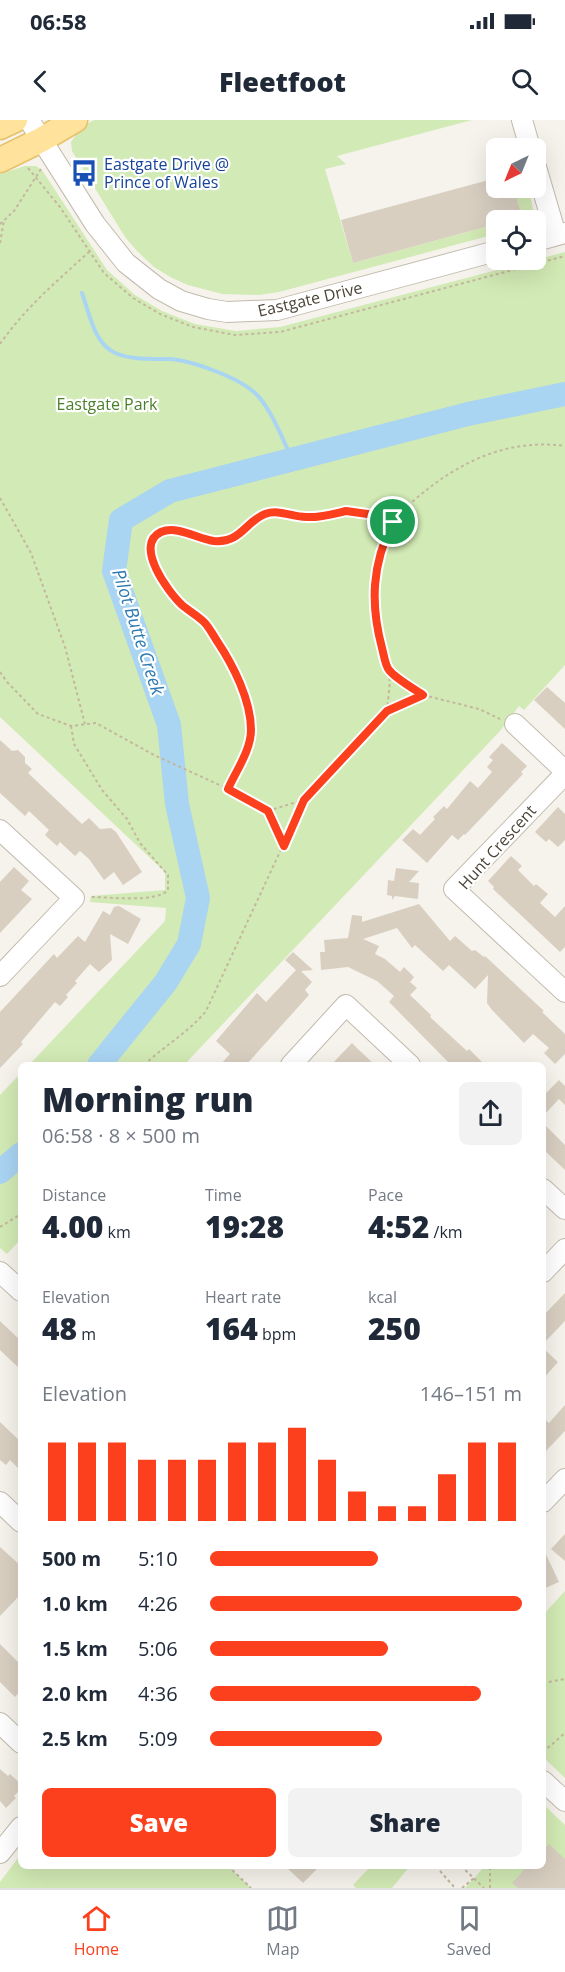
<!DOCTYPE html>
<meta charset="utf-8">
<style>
body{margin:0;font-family:"Open Sans",sans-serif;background:#f2f2f3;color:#1f2937;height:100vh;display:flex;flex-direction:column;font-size:22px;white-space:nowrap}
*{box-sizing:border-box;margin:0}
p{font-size:20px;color:#747a83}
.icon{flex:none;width:33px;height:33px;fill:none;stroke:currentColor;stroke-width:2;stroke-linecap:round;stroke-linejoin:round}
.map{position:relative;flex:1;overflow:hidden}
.details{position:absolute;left:18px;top:942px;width:528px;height:807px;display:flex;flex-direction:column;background:#fff;border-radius:9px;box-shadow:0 6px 24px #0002}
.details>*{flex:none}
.needle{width:39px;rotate:223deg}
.buttons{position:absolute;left:486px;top:18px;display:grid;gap:12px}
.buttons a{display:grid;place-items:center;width:60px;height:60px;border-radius:9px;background:#fff;box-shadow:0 6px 24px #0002;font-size:30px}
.pin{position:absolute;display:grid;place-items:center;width:51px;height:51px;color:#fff;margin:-26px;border:3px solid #fff;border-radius:50%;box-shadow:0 2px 6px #0007}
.round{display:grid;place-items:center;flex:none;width:63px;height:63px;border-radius:9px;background:#f2f2f3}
.summary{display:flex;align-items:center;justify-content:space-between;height:102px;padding:0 24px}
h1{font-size:33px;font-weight:800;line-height:45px}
.stats{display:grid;grid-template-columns:repeat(3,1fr);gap:9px;height:102px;padding:6px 24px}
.stats div{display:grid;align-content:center}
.stats b{font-size:30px;font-weight:800}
.stats small{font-size:16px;font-weight:400}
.stats p{font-size:16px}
.chart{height:168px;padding:12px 24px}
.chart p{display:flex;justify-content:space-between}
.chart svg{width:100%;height:108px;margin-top:6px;stroke:#fc3f1d;stroke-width:6}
.primary-button{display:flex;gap:12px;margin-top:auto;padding:12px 24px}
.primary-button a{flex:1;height:69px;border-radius:9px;background:#fc3f1d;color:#fff;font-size:24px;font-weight:800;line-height:69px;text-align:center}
.primary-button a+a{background:#f2f2f3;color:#1f2937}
ul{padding:0 24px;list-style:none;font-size:20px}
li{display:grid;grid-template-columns:96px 72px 1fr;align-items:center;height:45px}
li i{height:15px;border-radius:8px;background:#fc3f1d}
.status{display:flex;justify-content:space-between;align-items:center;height:42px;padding:0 30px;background:#fff;direction:ltr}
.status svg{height:16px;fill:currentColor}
header{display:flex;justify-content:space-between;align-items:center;height:78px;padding:0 24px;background:#fff;font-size:27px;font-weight:800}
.tab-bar{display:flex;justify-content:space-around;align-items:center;height:84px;border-top:2px solid #e0e1e3;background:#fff;font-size:16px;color:#747a83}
.tab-bar a{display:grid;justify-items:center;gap:3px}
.tab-bar .selected{color:#fc3f1d}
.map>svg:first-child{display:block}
.green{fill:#d2eab5}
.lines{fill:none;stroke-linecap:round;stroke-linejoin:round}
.stream{stroke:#a9d4f2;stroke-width:4}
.river{stroke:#a9d4f2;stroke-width:24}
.building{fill:#d8cfc1}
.minor-casing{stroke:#c2bbae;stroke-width:22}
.major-casing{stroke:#e6c16a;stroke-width:27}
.path{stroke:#c4b79f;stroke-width:2;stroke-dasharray:3 3;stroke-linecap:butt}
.minor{stroke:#fff;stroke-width:20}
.major{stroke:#ffe39c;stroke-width:24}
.route-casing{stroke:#fff;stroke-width:12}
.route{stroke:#fc3f1d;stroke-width:8}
.labels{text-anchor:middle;stroke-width:4.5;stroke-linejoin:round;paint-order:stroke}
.transit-label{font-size:16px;fill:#164399;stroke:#fff;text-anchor:start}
.street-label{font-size:16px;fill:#4b4439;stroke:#fff}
.park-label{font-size:16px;fill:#4a7f2a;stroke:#fff}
.water-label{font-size:18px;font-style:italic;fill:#2e7ab2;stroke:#fff}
</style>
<div class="status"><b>06:58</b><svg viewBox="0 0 49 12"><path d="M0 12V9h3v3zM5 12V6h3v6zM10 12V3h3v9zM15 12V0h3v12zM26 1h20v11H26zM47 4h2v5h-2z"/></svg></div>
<header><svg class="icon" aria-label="back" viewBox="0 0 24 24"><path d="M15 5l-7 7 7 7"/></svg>Fleetfoot<svg class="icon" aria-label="search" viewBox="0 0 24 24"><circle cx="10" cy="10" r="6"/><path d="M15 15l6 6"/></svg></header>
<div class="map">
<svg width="565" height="1768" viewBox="0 0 565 1768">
<rect width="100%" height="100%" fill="#f6f3ec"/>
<!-- green -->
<g class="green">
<path d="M94,0H472L337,36L346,44L325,49L353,143L496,104V114L279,172L259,175L222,174L188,165L172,158L154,147L137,131L125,117L72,31L71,22L77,13L76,10Z"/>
<path d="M25,46H36L42,50L107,150L135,175L162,191L195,204L236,211L280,207L565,132V545L524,590L519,586L500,611L184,945H29L165,801L166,788L90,782L91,776L165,770V752L0,597V54Z"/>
<path d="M514,68H529L534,95H531L529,100H510L522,97Z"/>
<path d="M21,953V1119L7,1134L0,1128V975Z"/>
<path d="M565,1471V1658L543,1637V1495Z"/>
<path d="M543,1684L565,1705V1768H465L485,1746H543Z"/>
<path d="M21,1734V1746H228L251,1768H0V1762Z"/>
<path d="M371,1746H410L392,1768H356L353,1765Z"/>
</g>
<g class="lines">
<!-- stream -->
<g class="stream">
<path d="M82,173C89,192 93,218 110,230C123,240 152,239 168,239C191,240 241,258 257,275C271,289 283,320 292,339"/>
<path d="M189,774L196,768"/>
</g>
<!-- river -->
<g class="river">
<path d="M99,945L166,862L189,824L198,778L177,684L169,605L114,451L121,400L170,371L468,294L565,274"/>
<path d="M0,1052L21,1034"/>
</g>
</g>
<!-- building -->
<g class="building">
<path d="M496,58V68H514L522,97L510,100H496V104L353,143L341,100Z"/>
<path d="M547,567L565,583V609L534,580Z"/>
<path d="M0,620L12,631L18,630L25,637V643L32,649L28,653L82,704L89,698L100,709L111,708L116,712L142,752L123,765L114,752L104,760L89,739L80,731L75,736L60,722L57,726L45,715L49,710L29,691L25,696L0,673Z"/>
<path d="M502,623L527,646L521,652L523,654L465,715L464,714L458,720L452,715L427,743L402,720L413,709L420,715L435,699L433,697L444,686L447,689L470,661L478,668L492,652L487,647L493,640L489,637Z"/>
<path d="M558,687L565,694V720L558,727L549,719L546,722L535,712Z"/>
<path d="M511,736L522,746L518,750L534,766L536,764L548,774L540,783L555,797L565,786V827L560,832L493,769L494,767L488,761Z"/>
<path d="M14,747L29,761L21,770L32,779L0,813V762Z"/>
<path d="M396,748L419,751L409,762L419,763L418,779L395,776L392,780V776L387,775L388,760L394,761Z"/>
<path d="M419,784L450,821L455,816L472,831L475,830L484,837L485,836L544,891L542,892L565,914V934L555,944L544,933L549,928L533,914L524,923L492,890L487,883L488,855L475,869L449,845L443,851L415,825L412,828L397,808L363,819L379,826L375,834L385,839L400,852L404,847L414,857L410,862L417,868L410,875L431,895L430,897L467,931L469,929L485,945H451L389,882L394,876L377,861L348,847L321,850L320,832H325L324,820L348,818L352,795L362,796V802Z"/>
<path d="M119,786L141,799L128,824L110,814L112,840L99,852L90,844L75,861L77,863L66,875L68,877L60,886L55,882L21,922L23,924L0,948V892L54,834L57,838L78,816L85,822L103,791L110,795L114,787Z"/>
<path d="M293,832L313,850L301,851L312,862L305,870L309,875L246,945H220L230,934L216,921L257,873L266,882L296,850L285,840Z"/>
<path d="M352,923L359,930L375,945H331Z"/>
<path d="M559,960L565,966V985L559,979L543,996V976Z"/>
<path d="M543,1003L565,1025V1050L543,1029Z"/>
<path d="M565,1173V1201L543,1224V1196Z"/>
<path d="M0,1201L21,1221V1250L0,1230Z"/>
<path d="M543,1228L558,1242L543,1259Z"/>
<path d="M565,1285V1311L543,1334V1298L549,1303Z"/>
<path d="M0,1302L21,1322V1351L10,1340L6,1345L0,1340Z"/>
<path d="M565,1414V1441L551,1429Z"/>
<path d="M0,1427L21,1446V1474L0,1496Z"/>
<path d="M543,1428L559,1462L543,1469Z"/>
<path d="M0,1524L21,1545V1570L15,1577L0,1562Z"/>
<path d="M0,1649L8,1656L10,1654L21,1664V1669L14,1676L16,1678L6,1688L0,1681Z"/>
<path d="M549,1724L565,1739V1768H518L512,1763L528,1746H543V1730Z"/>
<path d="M285,1746H320L303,1763Z"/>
</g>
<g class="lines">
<defs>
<g id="minor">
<path d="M29,0L95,104L126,143L159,169L181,181L208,189L227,192L277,190L496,131"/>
<path d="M522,0L530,28"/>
<path d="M536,47L556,115"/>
<path d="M536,121L565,113"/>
<path d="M515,604L565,651"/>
<path d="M565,654L454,769L565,872"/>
<path d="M0,710L74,778L0,856"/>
<path d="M291,945L346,885L410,945"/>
<path d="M543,1069L565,1089"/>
<path d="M0,1152L21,1171"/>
<path d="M543,1152L565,1129"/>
<path d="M0,1382L21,1402"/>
<path d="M543,1382L565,1359"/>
<path d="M0,1603L21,1623"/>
<path d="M543,1661L565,1681"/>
<path d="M0,1733L21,1707"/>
</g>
<g id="major">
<path d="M0,7L15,0"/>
<path d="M0,40L41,20L75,0"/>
</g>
</defs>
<!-- minor casing -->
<use href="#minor" class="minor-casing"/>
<!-- major casing -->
<use href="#major" class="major-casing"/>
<!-- path -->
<g class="path">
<path d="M28,48L60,87L104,153L133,178L160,194L193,207L235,215L280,212L565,136"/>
<path d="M0,104L14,91L41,49"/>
<path d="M0,123L4,100"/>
<path d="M0,224C25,188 57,161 89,132"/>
<path d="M0,378L31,433L65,527L85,604"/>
<path d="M389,551L423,575L479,589L500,599"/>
<path d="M0,552L7,562L38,594L71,606L96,603L154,635L228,669L268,691L284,726"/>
<path d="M387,591C388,578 391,562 389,550C387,543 384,535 382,528C376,507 373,486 375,464C376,443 381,422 393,403C402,390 416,378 429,368C469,337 514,319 565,326"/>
<path d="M71,606L74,624L102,670L127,699L140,723L168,755V770C156,783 110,777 91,777"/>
<path d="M228,669C236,651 251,630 251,610C251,577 226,532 207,506C201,497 190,493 183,485C169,473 138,432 157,415C171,401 207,424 227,420C239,417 244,409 253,402C274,387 282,396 305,397C319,398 332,392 345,391C362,389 380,394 393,402"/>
<path d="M268,691L303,680"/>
<path d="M144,945C164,926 189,912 206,891L304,680L387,591L423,575"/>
<path d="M0,1107L21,1094"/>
<path d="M543,1563L565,1559"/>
<path d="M543,1632L565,1613"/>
<path d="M228,1746L251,1768"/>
<path d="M461,1746L484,1768"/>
<path d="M440,1751L455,1768"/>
<path d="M462,1768L474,1758"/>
<path d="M490,1768V1747"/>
</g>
<!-- minor -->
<use href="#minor" class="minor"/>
<!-- major -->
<use href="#major" class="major"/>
</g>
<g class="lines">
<defs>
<path id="route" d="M346,391L382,396L393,402C372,444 370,483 382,528C384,535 385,545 389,550C395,558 414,569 423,575L387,591L304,680L284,726L268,691L228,669C236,651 251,630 251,610C251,580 233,545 217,521C213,515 209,507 204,502C198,496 189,491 182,485C169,473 133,425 161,412C177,405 198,419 214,421C241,423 245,402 265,394C279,389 292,397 306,397C319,398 333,394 346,391Z"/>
</defs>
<!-- route casing -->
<use href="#route" class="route-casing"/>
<!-- route -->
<use href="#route" class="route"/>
</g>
<!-- icons -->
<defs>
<symbol id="bus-bare" viewBox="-9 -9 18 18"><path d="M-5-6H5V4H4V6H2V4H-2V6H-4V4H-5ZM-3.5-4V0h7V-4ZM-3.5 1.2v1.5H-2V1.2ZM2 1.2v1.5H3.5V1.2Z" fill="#1a4fb4" stroke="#fff" stroke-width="2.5" paint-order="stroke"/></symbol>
</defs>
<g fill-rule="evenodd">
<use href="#bus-bare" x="65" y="34" width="38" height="38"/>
</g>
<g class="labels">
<!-- transit labels -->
<g class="transit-label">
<text x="104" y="50">Eastgate Drive @<tspan x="104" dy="18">Prince of Wales</tspan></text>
</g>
<!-- street labels -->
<g class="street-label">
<text transform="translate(310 179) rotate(-13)" y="6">Eastgate Drive</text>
<text transform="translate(497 727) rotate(-48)" y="6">Hunt Crescent</text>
</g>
<!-- park labels -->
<g class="park-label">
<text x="107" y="290">Eastgate Park</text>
</g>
<!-- water labels -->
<g class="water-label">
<text transform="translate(138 512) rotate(72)" y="6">Pilot Butte Creek</text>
</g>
</g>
</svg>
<div class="buttons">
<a><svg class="needle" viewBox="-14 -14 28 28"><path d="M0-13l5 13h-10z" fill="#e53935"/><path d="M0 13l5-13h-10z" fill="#747a83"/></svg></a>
<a><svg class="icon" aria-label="locate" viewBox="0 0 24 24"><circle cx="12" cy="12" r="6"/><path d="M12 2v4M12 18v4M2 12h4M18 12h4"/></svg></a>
</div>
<div class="pin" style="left:393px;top:402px;background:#1e9e55"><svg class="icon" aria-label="arrive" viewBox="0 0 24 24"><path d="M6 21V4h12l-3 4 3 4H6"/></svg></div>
<section class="details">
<div class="summary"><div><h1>Morning run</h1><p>06:58 · 8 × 500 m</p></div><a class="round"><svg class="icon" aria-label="share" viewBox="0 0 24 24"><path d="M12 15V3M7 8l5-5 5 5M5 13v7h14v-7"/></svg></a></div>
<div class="stats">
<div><p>Distance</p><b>4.00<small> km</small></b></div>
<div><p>Time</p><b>19:28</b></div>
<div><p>Pace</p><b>4:52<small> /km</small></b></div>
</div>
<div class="stats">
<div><p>Elevation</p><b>48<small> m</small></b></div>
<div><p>Heart rate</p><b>164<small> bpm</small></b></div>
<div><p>kcal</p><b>250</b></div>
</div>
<div class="chart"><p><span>Elevation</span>146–151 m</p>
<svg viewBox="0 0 160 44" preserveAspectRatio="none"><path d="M5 44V12M15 44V12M25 44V12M35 44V19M45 44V19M55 44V19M65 44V12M75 44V12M85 44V6M95 44V19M105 44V32M115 44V38M125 44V38M135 44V25M145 44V12M155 44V12"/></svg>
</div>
<ul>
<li><b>500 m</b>5:10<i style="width:54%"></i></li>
<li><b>1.0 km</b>4:26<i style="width:100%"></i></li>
<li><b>1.5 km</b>5:06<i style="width:57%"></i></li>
<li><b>2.0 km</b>4:36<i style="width:87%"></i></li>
<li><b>2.5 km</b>5:09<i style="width:55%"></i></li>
</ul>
<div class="primary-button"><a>Save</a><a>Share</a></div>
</section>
</div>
<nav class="tab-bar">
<a class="selected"><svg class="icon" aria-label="home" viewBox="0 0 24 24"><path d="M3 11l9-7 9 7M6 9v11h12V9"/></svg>Home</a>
<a><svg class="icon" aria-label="map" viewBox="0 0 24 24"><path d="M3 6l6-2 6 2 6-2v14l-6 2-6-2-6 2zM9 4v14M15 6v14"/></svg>Map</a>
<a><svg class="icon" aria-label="saved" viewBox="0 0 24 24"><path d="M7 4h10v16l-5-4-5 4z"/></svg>Saved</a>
</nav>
